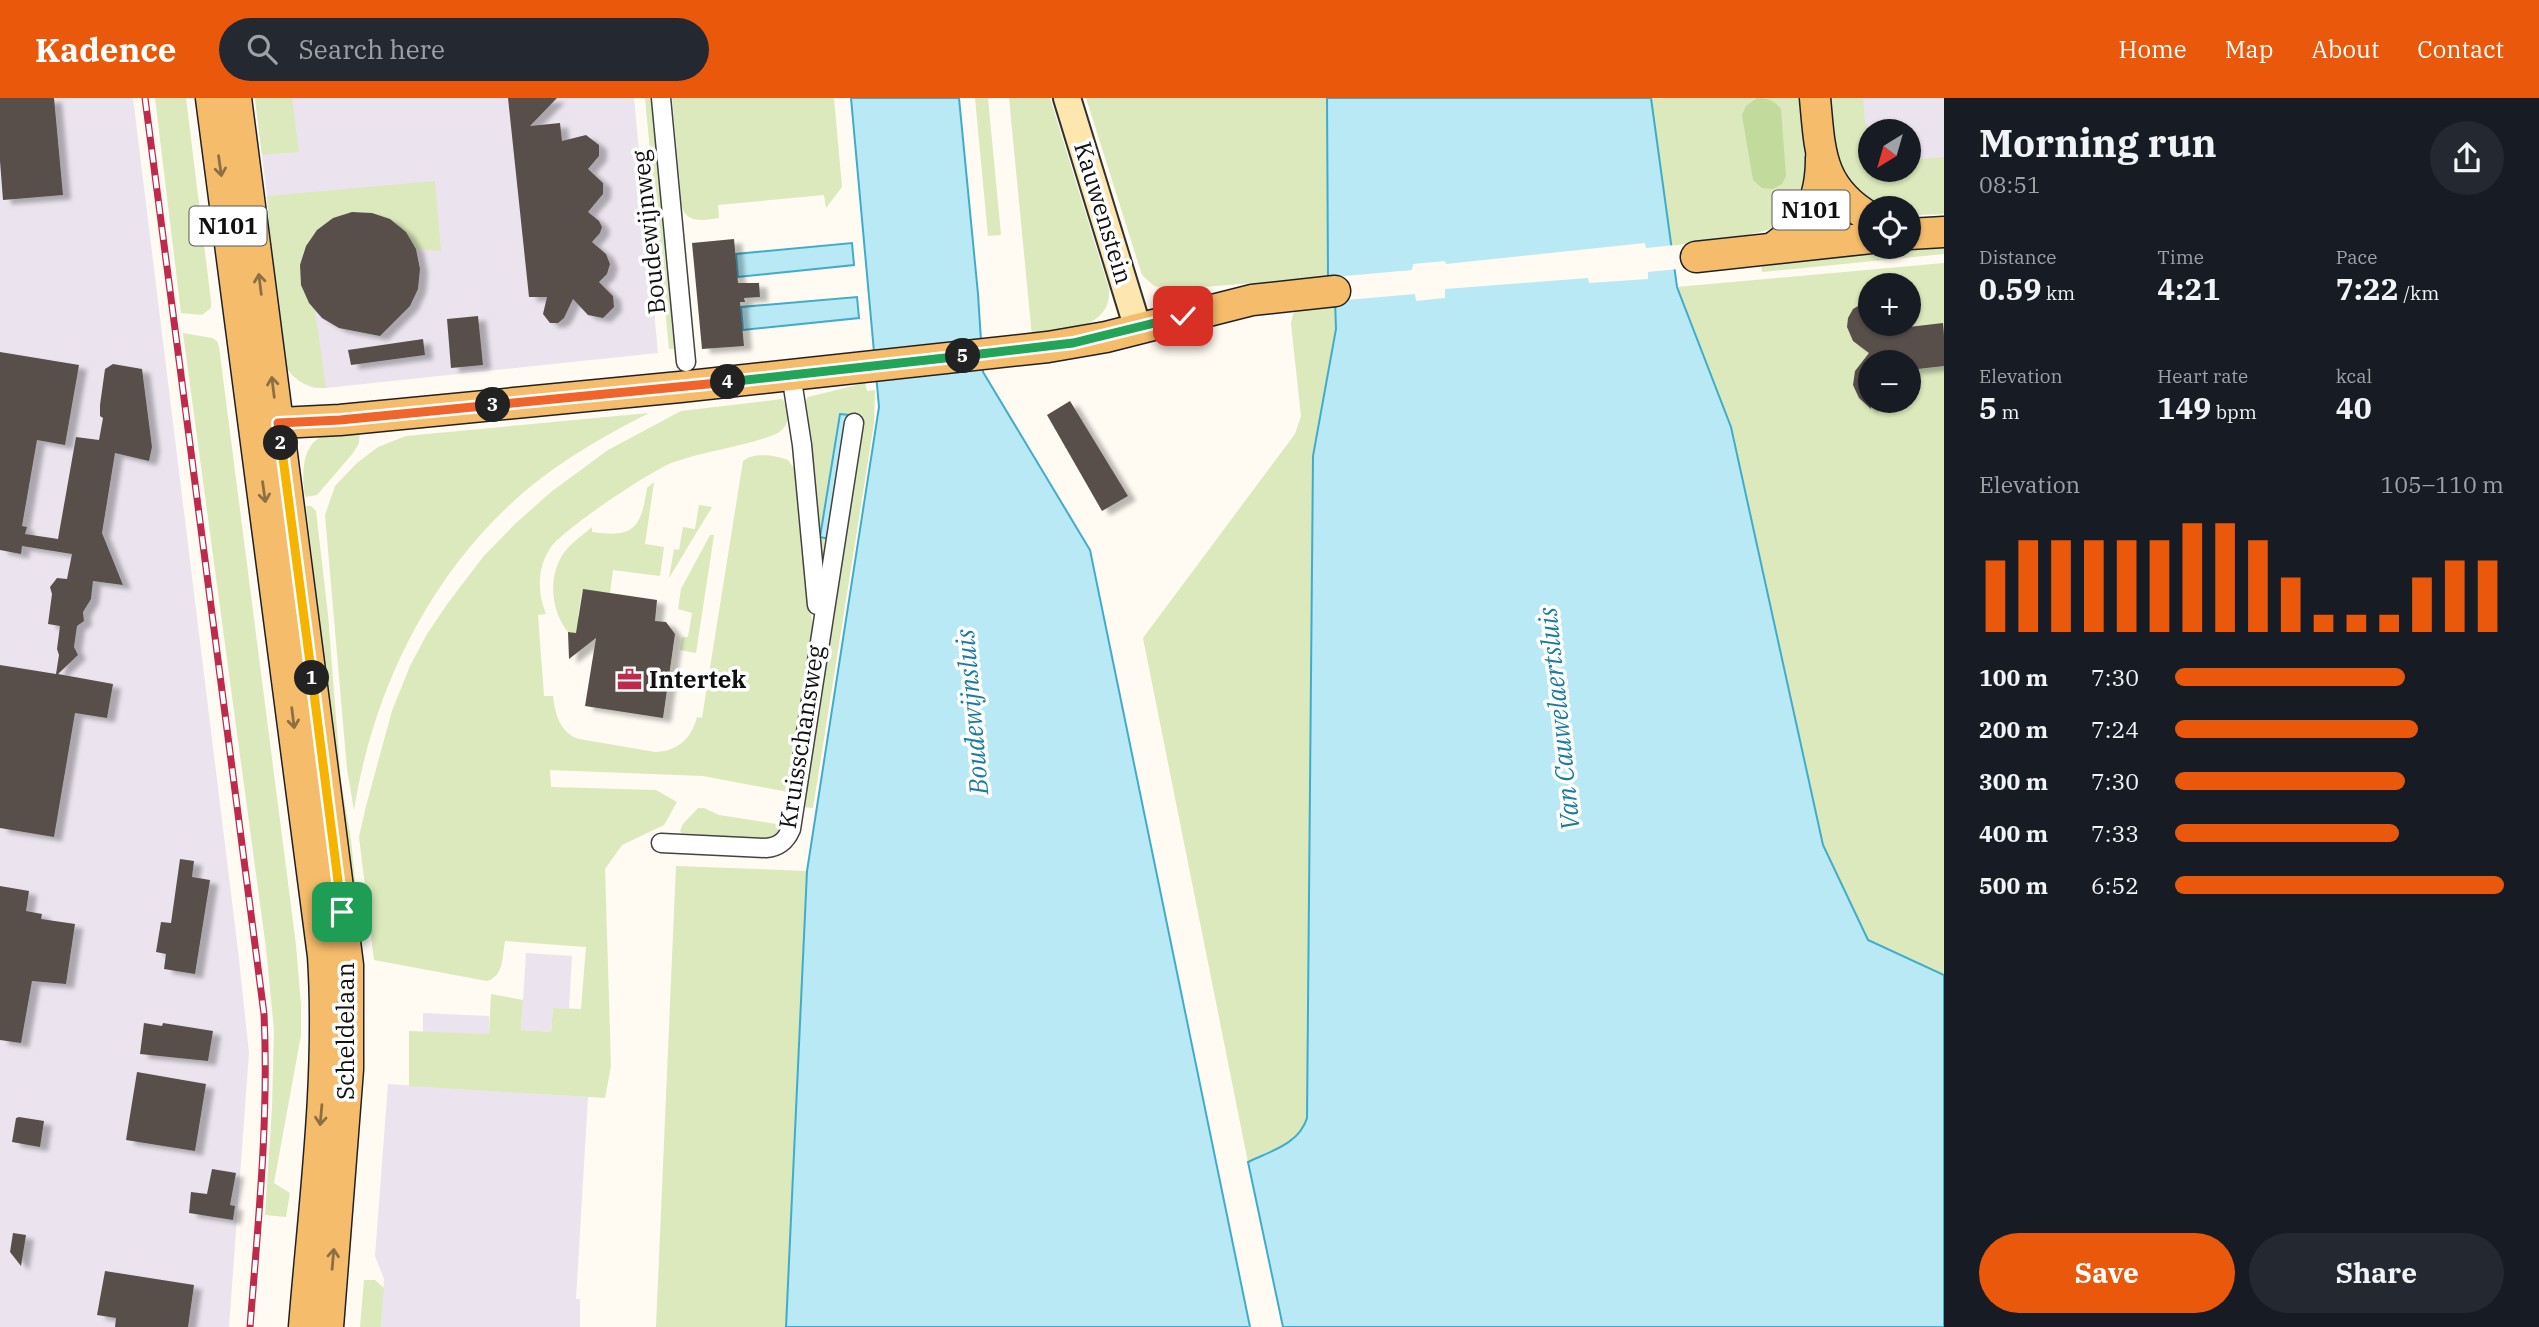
<!DOCTYPE html>
<meta charset="utf-8">
<style>
body{margin:0;font-family:"IBM Plex Serif",serif;background:#242831;color:#f1f3f6;height:100vh;display:flex;flex-direction:column;font-size:26px;white-space:nowrap}
*{box-sizing:border-box;margin:0}
p{font-size:23px;color:#9ea1a6}
.icon{flex:none;width:38px;height:38px;fill:none;stroke:currentColor;stroke-width:2;stroke-linecap:round;stroke-linejoin:round}
.map{position:relative;flex:1;overflow:hidden}
.panel{display:flex;flex-direction:column;background:#171b24;width:595px}
.panel>*{flex:none}
.needle{width:46px;rotate:217deg}
.controls{position:absolute;left:1858px;top:21px;display:grid;gap:14px}
.controls a{display:grid;place-items:center;width:63px;height:63px;border-radius:50%;background:#171b24;box-shadow:0 2px 5px #0004;font-size:35px}
.pin{position:absolute;display:grid;place-items:center;width:60px;height:60px;color:#fff;margin:-30px;border-radius:14px;box-shadow:0 4px 10px #0006}
.km{position:absolute;width:35px;height:35px;margin:-18px;border-radius:50%;background:#222;color:#fff;font-size:19px;line-height:35px;text-align:center}
.round{display:grid;place-items:center;flex:none;width:74px;height:74px;border-radius:37px;background:#242831}
.head{display:flex;align-items:center;justify-content:space-between;height:119px;padding:0 35px}
h1{font-size:38px;font-weight:700;line-height:52px}
.figures{display:grid;grid-template-columns:repeat(3,1fr);gap:10px;height:119px;padding:7px 35px}
.figures div{display:grid;align-content:center}
.figures b{font-size:30px;font-weight:700}
.figures small{font-size:19px;font-weight:400}
.figures p{font-size:19px}
.chart{height:196px;padding:14px 35px}
.chart p{display:flex;justify-content:space-between}
.chart svg{width:100%;height:126px;margin-top:7px;stroke:#ea580c;stroke-width:6}
.primary-button{display:flex;gap:14px;margin-top:auto;padding:14px 35px}
.primary-button a{flex:1;height:80px;border-radius:42px;background:#ea580c;color:#fff;font-size:28px;font-weight:700;line-height:80px;text-align:center}
.primary-button a+a{background:#242831;color:#f1f3f6}
ul{padding:0 35px;list-style:none;font-size:23px}
li{display:grid;grid-template-columns:112px 84px 1fr;align-items:center;height:52px}
li i{height:18px;border-radius:9px;background:#ea580c}
header{display:flex;align-items:center;gap:42px;box-sizing:border-box;height:98px;padding:0 35px;background:#ea580c;color:#fff}
header strong{font-size:33px}
nav{display:flex;gap:38px;margin-inline-start:auto;font-size:24px}
.search{width:490px;height:63px;background:#242831;display:flex;align-items:center;gap:18px;box-sizing:border-box;padding:0 24px;border-radius:38px;color:#9ea1a6;font-size:26px}
main{display:flex;flex:1;min-height:0}
.map>svg:first-child{display:block}
.industrial{fill:#ebe4ee;fill-rule:evenodd}
.green{fill:#dbe9bc;fill-rule:evenodd}
.forest{fill:#c2da9c}
.water{fill:#b8e9f5;stroke:#40accb;stroke-width:2}
.pier{fill:#fffaf2}
.building{fill:#584f4c;filter:url(#shadow)}
.lines{fill:none;stroke-linecap:round;stroke-linejoin:round}
.street-casing{stroke:#434343;stroke-width:21}
.secondary-casing{stroke:#323232;stroke-width:30}
.primary-casing{stroke:#212121;stroke-width:33}
.street{stroke:#fff;stroke-width:18}
.secondary{stroke:#fde7af;stroke-width:26}
.primary{stroke:#f5bc6c;stroke-width:30}
.rail-casing{stroke:#bd2a4b;stroke-width:7}
.rail{stroke:#fff;stroke-width:4.5;stroke-dasharray:13;stroke-linecap:butt}
.oneway{stroke:#8e6f43}
.split-1-casing{stroke:#fff;stroke-width:14}
.split-2-casing{stroke:#fff;stroke-width:14}
.split-3-casing{stroke:#fff;stroke-width:14}
.split-4-casing{stroke:#fff;stroke-width:14}
.split-5-casing{stroke:#fff;stroke-width:14}
.split-6-casing{stroke:#fff;stroke-width:14}
.split-1{stroke:#f5b400;stroke-width:9}
.split-2{stroke:#f5b400;stroke-width:9}
.split-3{stroke:#f0652b;stroke-width:9}
.split-4{stroke:#f0652b;stroke-width:9}
.split-5{stroke:#22a559;stroke-width:9}
.split-6{stroke:#22a559;stroke-width:9}
.labels{text-anchor:middle;stroke-width:7;stroke-linejoin:round;paint-order:stroke}
.shield{fill:#fff;stroke:#585858;stroke-width:2}
.shield-label{font-size:23px;font-weight:bold;fill:#101010}
.street-label{font-size:24px;fill:#101010;stroke:#fff}
.poi-label{font-size:24px;font-weight:bold;fill:#101010;stroke:#fff;text-anchor:start}
.water-label{font-size:26px;font-style:italic;fill:#1a7da0;stroke:#fff}
</style>
<header>
<strong>Kadence</strong>
<div class="search"><svg class="icon" aria-label="search" viewBox="0 0 24 24"><circle cx="10" cy="10" r="6"/><path d="M15 15l6 6"/></svg>Search here</div>
<nav><a>Home</a><a>Map</a><a>About</a><a>Contact</a></nav>
</header>
<main>
<div class="map">
<svg width="1944" height="1229" viewBox="0 0 1944 1229">
<defs>
<filter id="shadow"><feDropShadow dx="8" dy="4.5" stdDeviation="2" flood-color="#0004"/></filter>
</defs>
<rect width="100%" height="100%" fill="#fffaf2"/>
<!-- industrial -->
<g class="industrial">
<path d="M0,0H133L238,852L249,955L229,1229H0Z"/>
<path d="M255,0H634L658,255L326,290H314L304,286L288,272L279,248L267,98Z"/>
<path d="M1826,0H1944V116L1909,117V110H1885ZM1871,33H1909V72H1871Z"/>
<path d="M526,855L572,858L569,911L553,910L551,934L521,932Z"/>
<path d="M423,915L489,918V937L423,934Z"/>
<path d="M388,986L588,999L576,1201H580V1229H381L384,1181L375,1158Z"/>
</g>
<!-- green -->
<g class="green">
<path d="M155,0H186L211,203V210L202,217L181,215Z"/>
<path d="M255,0H292L299,54L262,57Z"/>
<path d="M645,0H652L675,251H669Z"/>
<path d="M672,0H834L842,89L826,110L824,97L718,107L719,120C704,122 689,126 682,110Z"/>
<path d="M975,0H988L1001,137L988,138Z"/>
<path d="M1009,0H1050L1109,191C1112,232 1061,232 1032,238Z"/>
<path d="M1086,0H1327L1328,179L1165,192L1153,187L1142,177Z"/>
<path d="M1651,0H1802L1808,71L1798,108L1776,130L1747,137L1671,148Z"/>
<path d="M1826,0H1863L1865,25L1871,33V72H1909V62L1944,59V116L1909,117V110H1885L1876,106L1849,84L1837,66Z"/>
<path d="M435,83L441,153L416,151C361,63 262,151 315,212L326,290C311,290 297,285 288,272C273,251 270,131 267,98Z"/>
<path d="M1944,146V156L1762,174L1761,162Z"/>
<path d="M1944,165V877L1868,842L1823,747L1677,189ZM1871,187H1909V226H1871ZM1871,264H1909V303H1871Z"/>
<path d="M1335,202L1336,232L1313,358L1307,1020C1299,1046 1271,1053 1248,1064L1143,540L1295,336L1301,318L1291,226L1293,216L1299,209Z"/>
<path d="M183,235L212,240L217,243L219,249L296,847L301,907V937L274,1085L290,1095L286,1119L265,1117L272,1010L274,932L266,850Z"/>
<path d="M865,285L867,293L875,292L874,325L813,710L801,709L859,319L840,316L829,441L824,473L820,472L803,307L808,299Z"/>
<path d="M782,301C792,312 790,327 778,335C745,349 708,352 674,364C651,372 564,431 551,449C537,469 537,494 546,516L538,517L544,598H553C555,616 560,635 579,641L655,654C677,654 692,640 697,619L702,620L743,363C754,354 775,357 788,362L796,373L813,533L788,694L703,678L550,672L551,689L656,692L677,704L664,727L622,747L605,771L611,968L605,1000L409,988V933L489,936L491,896L523,902L521,932L551,934L553,910L581,911L586,849L505,843C502,859 504,878 487,883L374,862L359,739L366,708L392,613L410,568L427,536L448,505L483,459L515,426L551,394L608,352L681,313Z"/>
<path d="M649,315C611,334 574,355 540,381C437,461 374,585 354,712L347,671L325,417L335,388L357,365L378,349L406,338Z"/>
<path d="M360,332L359,345L353,355L317,397L305,399C302,377 300,345 327,336C337,333 350,334 360,332Z"/>
<path d="M654,384L645,446L664,449L660,478L613,472L610,495L582,493L578,518L598,522L596,539L568,534C550,512 547,474 567,451C574,443 584,436 592,429V434C633,440 641,431 647,390Z"/>
<path d="M699,407L712,409L669,480L674,451L679,452L683,429L695,431Z"/>
<path d="M306,408H311L316,413L328,517L341,683L351,742L363,860L359,859Z"/>
<path d="M710,437H714L696,555L680,552L682,539H688L692,515L678,511L681,491Z"/>
<path d="M698,710H704L719,717L783,727C781,737 775,739 766,743L682,735L680,733L683,726Z"/>
<path d="M676,768L807,773L786,1229H656Z"/>
<path d="M364,1182H375L384,1190L381,1229H360Z"/>
</g>
<!-- forest -->
<path class="forest" d="M1757,0C1767,0 1774,2 1781,11L1786,78L1782,86L1773,91L1762,90L1753,82L1742,17L1746,8Z"/>
<!-- water -->
<g class="water">
<path d="M851,0H959L978,196L983,274L1090,452L1250,1229H786L807,773L879,309Z"/>
<path d="M1327,0H1651L1677,189L1731,329L1823,747L1868,842L1944,877V1229H1283L1248,1064C1271,1053 1299,1046 1307,1020L1313,358L1336,231L1335,202L1328,179Z"/>
<path d="M852,145L854,167L738,179L736,156Z"/>
<path d="M857,199L859,220L743,232L741,209Z"/>
<path d="M840,316L849,317L829,441L820,439Z"/>
</g>
<!-- pier -->
<path class="pier" d="M1645,145L1646,150L1675,147L1678,171L1648,174V181L1589,185L1588,180L1445,191V200L1416,203L1415,196L1335,203L1334,179L1412,172L1413,166L1445,163L1446,166Z"/>
<!-- building -->
<g class="building">
<path d="M0,0H54L63,97L3,102L0,63Z"/>
<path d="M508,0H557L530,28L560,25L562,43L586,37L599,47V58L588,71L603,85V96L588,114L599,123L602,129L600,135L592,144L606,156L610,166L607,176L599,184L613,198L614,209L603,220L588,217L573,201L564,220L558,225H550L543,216L547,199H529Z"/>
<path d="M352,114L372,115L390,121L406,134L416,151L420,171L418,191L410,208L380,238L339,230L322,220L309,205L301,187L300,167L306,148L317,132L333,120Z"/>
<path d="M734,141L738,185H759L760,199L744,200L745,204H740L744,248L702,251L692,145Z"/>
<path d="M1871,200V226H1899L1900,230L1943,225L1944,238V268L1909,272V264H1871V311L1859,300L1853,287L1855,273L1869,255L1853,243L1847,229L1848,220L1853,211Z"/>
<path d="M478,218L483,267L451,270L447,221Z"/>
<path d="M423,241L425,257L351,267L348,252Z"/>
<path d="M0,254L79,267L65,347L37,342L22,428L27,429L25,436L58,441L76,339L99,342L103,320L100,318V307L105,271L113,266L142,271L152,349L149,363L115,355L102,435L123,487L93,483L91,501L83,514L84,523L77,528L74,549L78,557L58,576L113,586L107,620L75,615L54,739L0,730V567L56,576L59,557L57,551L60,528L48,526L52,496L50,489L57,480L67,481L72,456L22,448L21,456L0,452Z"/>
<path d="M1070,303L1128,398L1102,413L1047,317Z"/>
<path d="M583,491L657,502L655,523L666,524L675,536L663,620L585,608L596,540L569,561L568,534L576,535Z"/>
<path d="M180,761L194,763L192,779L210,782L195,876L164,871L166,856L156,854L161,824L171,825Z"/>
<path d="M0,788L29,793L26,813L42,816L41,821L75,826L66,886L32,883L21,945L0,942Z"/>
<path d="M144,925L162,928L163,925L213,933L208,963L140,956Z"/>
<path d="M137,974L206,986L195,1053L126,1042Z"/>
<path d="M19,1019L44,1023L40,1049L12,1044L16,1020Z"/>
<path d="M212,1071L236,1075L230,1107L235,1108L233,1122L189,1115L191,1094L207,1096Z"/>
<path d="M13,1135L26,1137L21,1168L10,1154Z"/>
<path d="M105,1173L194,1187L188,1229H115L116,1220L97,1217Z"/>
</g>
<g class="lines">
<defs>
<g id="street">
<path d="M661,0L686,264"/>
<path d="M791,276L802,347L817,507"/>
<path d="M661,745L766,750C779,749 786,743 791,731L854,325"/>
</g>
<path id="secondary" d="M1067,0L1138,231"/>
<g id="primary">
<path d="M211,0L323,858C331,981 314,1106 304,1229"/>
<path d="M236,0L348,867V971L328,1229"/>
<path d="M1815,0C1820,53 1819,90 1871,120"/>
<path d="M1909,136L1944,134"/>
<path d="M1773,150C1808,125 1821,104 1821,60"/>
<path d="M1696,159L1871,140"/>
<path d="M259,326L340,322L680,289L1048,249L1106,239L1252,202L1335,193"/>
</g>
</defs>
<!-- street casing -->
<use href="#street" class="street-casing"/>
<!-- secondary casing -->
<use href="#secondary" class="secondary-casing"/>
<!-- primary casing -->
<use href="#primary" class="primary-casing"/>
<!-- street -->
<use href="#street" class="street"/>
<!-- secondary -->
<use href="#secondary" class="secondary"/>
<!-- primary -->
<use href="#primary" class="primary"/>
<defs>
<path id="rail" d="M145,0L264,916C269,1021 258,1125 250,1229"/>
</defs>
<!-- rail casing -->
<use href="#rail" class="rail-casing"/>
<!-- rail -->
<use href="#rail" class="rail"/>
</g>
<!-- one-way arrows -->
<defs><path id="oneway-shaft" d="M-6 0H5M1.5-3L5.5 0L1.5 3" fill="none" stroke-width="1.6" stroke-linecap="round" stroke-linejoin="round" transform="scale(1.75)"/></defs>
<g class="oneway">
<use href="#oneway-shaft" transform="translate(220 68) rotate(82)"/>
<use href="#oneway-shaft" transform="translate(260 186) rotate(-97)"/>
<use href="#oneway-shaft" transform="translate(273 289) rotate(-97)"/>
<use href="#oneway-shaft" transform="translate(264 394) rotate(82)"/>
<use href="#oneway-shaft" transform="translate(293 620) rotate(83)"/>
<use href="#oneway-shaft" transform="translate(321 1017) rotate(95)"/>
<use href="#oneway-shaft" transform="translate(333 1161) rotate(-85)"/>
</g>
<g class="lines">
<defs>
<path id="split-1" d="M312,580L342,814"/>
<path id="split-2" d="M281,345L312,580"/>
<path id="split-3" d="M281,345L278,325L340,322L493,307"/>
<path id="split-4" d="M493,307L728,284"/>
<path id="split-5" d="M728,284L963,258"/>
<path id="split-6" d="M963,258L1073,245L1183,218"/>
</defs>
<!-- split-1 casing -->
<use href="#split-1" class="split-1-casing"/>
<!-- split-2 casing -->
<use href="#split-2" class="split-2-casing"/>
<!-- split-3 casing -->
<use href="#split-3" class="split-3-casing"/>
<!-- split-4 casing -->
<use href="#split-4" class="split-4-casing"/>
<!-- split-5 casing -->
<use href="#split-5" class="split-5-casing"/>
<!-- split-6 casing -->
<use href="#split-6" class="split-6-casing"/>
<!-- split-1 -->
<use href="#split-1" class="split-1"/>
<!-- split-2 -->
<use href="#split-2" class="split-2"/>
<!-- split-3 -->
<use href="#split-3" class="split-3"/>
<!-- split-4 -->
<use href="#split-4" class="split-4"/>
<!-- split-5 -->
<use href="#split-5" class="split-5"/>
<!-- split-6 -->
<use href="#split-6" class="split-6"/>
</g>
<!-- icons -->
<defs>
<symbol id="office-bare" viewBox="-9 -9 18 18"><path d="M-6-3h4V-5.5h4V-3h4V5H-6ZM-1-4.5V-3h2v-1.5ZM-6 0V1H6V0Z" fill="#bd2a4b" stroke="#fff" stroke-width="2.5" paint-order="stroke"/></symbol>
</defs>
<g fill-rule="evenodd">
<use href="#office-bare" x="612" y="564" width="35" height="35"/>
</g>
<g class="labels">
<!-- shield labels -->
<g class="shield">
<rect x="1772.5" y="92.5" width="77" height="39" rx="5"/>
<rect x="189.5" y="108.5" width="77" height="39" rx="5"/>
</g>
<g class="shield-label">
<text x="1811" y="120">N101</text>
<text x="228" y="136">N101</text>
</g>
<!-- street labels -->
<g class="street-label">
<text transform="translate(1103 115) rotate(73)" y="8">Kauwenstein</text>
<text transform="translate(649 134) rotate(-96)" y="8">Boudewijnweg</text>
<text transform="translate(802 639) rotate(-81)" y="8">Kruisschansweg</text>
<text transform="translate(346 933) rotate(-90)" y="8">Scheldelaan</text>
</g>
<!-- poi labels -->
<g class="poi-label">
<text x="649" y="590">Intertek</text>
</g>
<!-- water labels -->
<g class="water-label">
<text transform="translate(972 614) rotate(-95)" y="9">Boudewijnsluis</text>
<text transform="translate(1559 621) rotate(-96)" y="9">Van Cauwelaertsluis</text>
</g>
</g>
</svg>
<div class="controls">
<a><svg class="needle" viewBox="-14 -14 28 28"><path d="M0-13l5 13h-10z" fill="#e53935"/><path d="M0 13l5-13h-10z" fill="#9ea1a6"/></svg></a>
<a><svg class="icon" aria-label="locate" viewBox="0 0 24 24"><circle cx="12" cy="12" r="6"/><path d="M12 2v4M12 18v4M2 12h4M18 12h4"/></svg></a>
<a>+</a>
<a>−</a>
</div>
<div class="pin" style="left:342px;top:814px;background:#1e9e55"><svg class="icon" aria-label="arrive" viewBox="0 0 24 24"><path d="M6 21V4h12l-3 4 3 4H6"/></svg></div>
<div class="pin" style="left:1183px;top:218px;background:#d93025"><svg class="icon" aria-label="check" viewBox="0 0 24 24"><path d="M5 12l5 5 9-10"/></svg></div>
<b class="km" style="left:312px;top:580px">1</b>
<b class="km" style="left:281px;top:345px">2</b>
<b class="km" style="left:493px;top:307px">3</b>
<b class="km" style="left:728px;top:284px">4</b>
<b class="km" style="left:963px;top:258px">5</b>
</div>
<section class="panel">
<div class="head"><div><h1>Morning run</h1><p>08:51</p></div><a class="round"><svg class="icon" aria-label="share" viewBox="0 0 24 24"><path d="M12 15V3M7 8l5-5 5 5M5 13v7h14v-7"/></svg></a></div>
<div class="figures">
<div><p>Distance</p><b>0.59<small> km</small></b></div>
<div><p>Time</p><b>4:21</b></div>
<div><p>Pace</p><b>7:22<small> /km</small></b></div>
</div>
<div class="figures">
<div><p>Elevation</p><b>5<small> m</small></b></div>
<div><p>Heart rate</p><b>149<small> bpm</small></b></div>
<div><p>kcal</p><b>40</b></div>
</div>
<div class="chart"><p><span>Elevation</span>105–110 m</p>
<svg viewBox="0 0 160 44" preserveAspectRatio="none"><path d="M5 44V19M15 44V12M25 44V12M35 44V12M45 44V12M55 44V12M65 44V6M75 44V6M85 44V12M95 44V25M105 44V38M115 44V38M125 44V38M135 44V25M145 44V19M155 44V19"/></svg>
</div>
<ul>
<li><b>100 m</b>7:30<i style="width:70%"></i></li>
<li><b>200 m</b>7:24<i style="width:74%"></i></li>
<li><b>300 m</b>7:30<i style="width:70%"></i></li>
<li><b>400 m</b>7:33<i style="width:68%"></i></li>
<li><b>500 m</b>6:52<i style="width:100%"></i></li>
</ul>
<div class="primary-button"><a>Save</a><a>Share</a></div>
</section>
</main>
